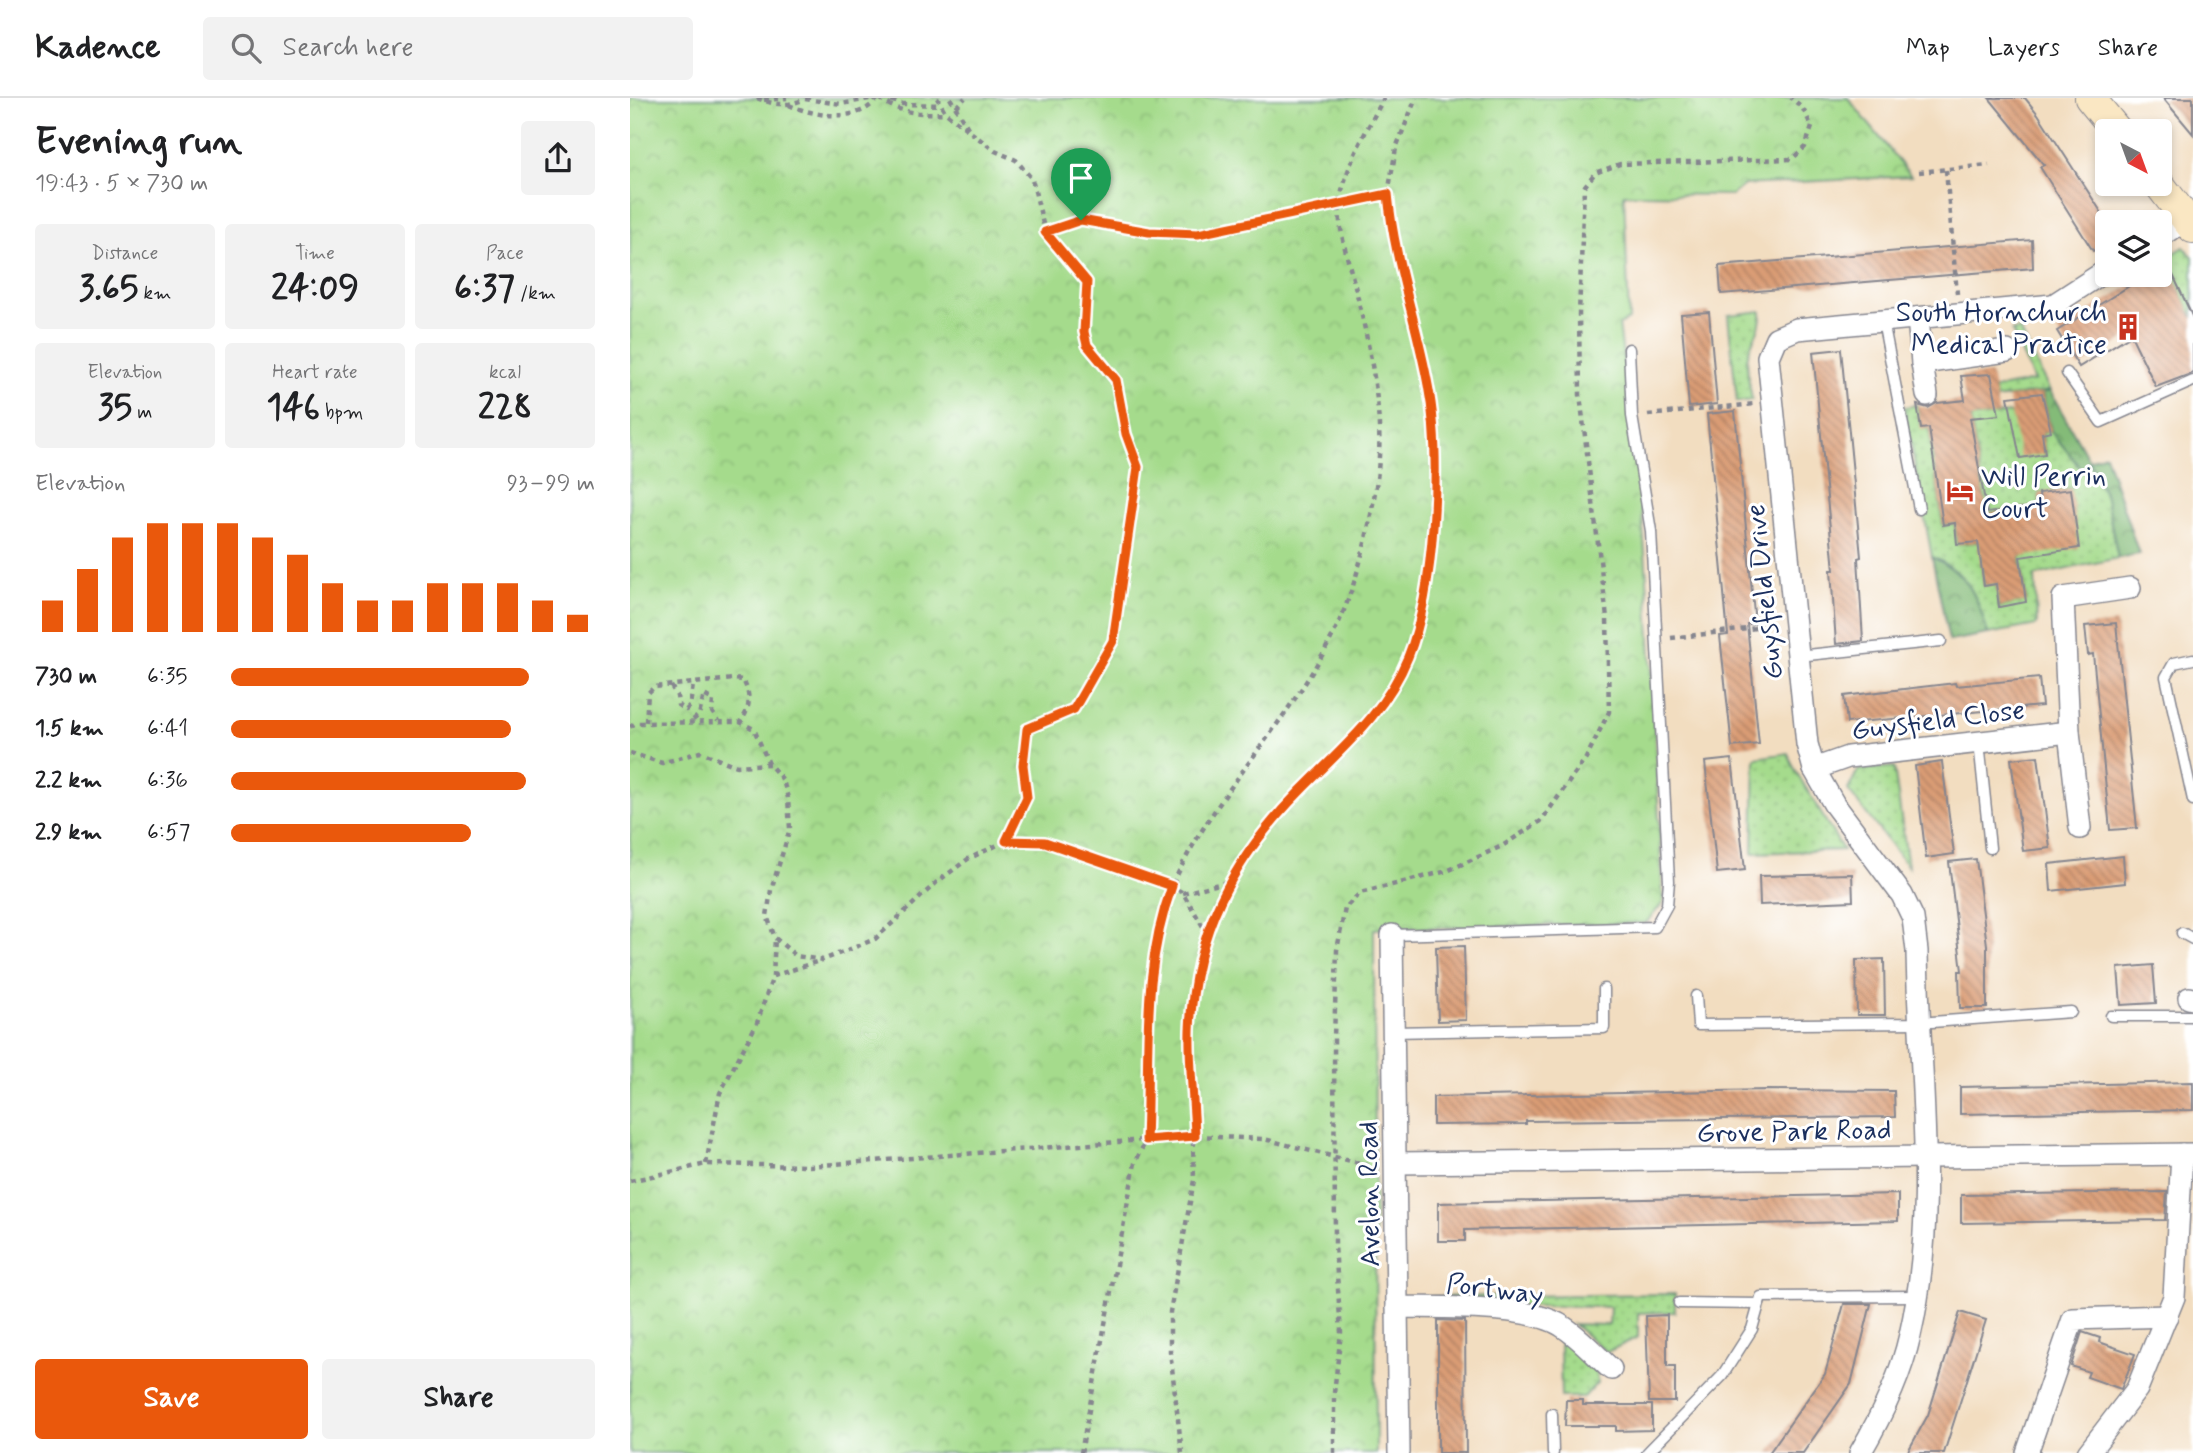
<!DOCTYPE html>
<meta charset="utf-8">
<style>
body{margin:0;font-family:Mynerve,sans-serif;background:#f2f2f2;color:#202124;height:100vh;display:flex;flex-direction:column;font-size:26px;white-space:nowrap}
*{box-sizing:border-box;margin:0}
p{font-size:23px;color:#757577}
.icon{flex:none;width:38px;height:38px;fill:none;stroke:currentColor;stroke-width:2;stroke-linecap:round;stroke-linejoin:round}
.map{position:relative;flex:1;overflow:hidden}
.panel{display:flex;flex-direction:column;background:#fff;width:630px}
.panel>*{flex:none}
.needle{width:46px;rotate:139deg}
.buttons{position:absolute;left:1465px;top:21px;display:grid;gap:14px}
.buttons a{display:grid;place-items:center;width:77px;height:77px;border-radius:7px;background:#fff;box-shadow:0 4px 10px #0003;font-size:35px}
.pin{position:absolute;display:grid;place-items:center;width:60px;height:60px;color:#fff;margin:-72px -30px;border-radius:50% 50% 50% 0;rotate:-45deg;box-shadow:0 0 7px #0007}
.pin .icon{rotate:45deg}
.round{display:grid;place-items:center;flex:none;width:74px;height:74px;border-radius:7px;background:#f2f2f2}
.overview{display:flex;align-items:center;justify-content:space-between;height:119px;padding:0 35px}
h1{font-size:38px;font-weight:700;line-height:52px}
.stats{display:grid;grid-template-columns:repeat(3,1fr);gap:10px;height:119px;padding:7px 35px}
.stats div{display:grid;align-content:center;border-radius:7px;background:#f2f2f2;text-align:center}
.stats b{font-size:35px;font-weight:700}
.stats small{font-size:19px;font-weight:400}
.stats p{font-size:19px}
.chart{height:196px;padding:14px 35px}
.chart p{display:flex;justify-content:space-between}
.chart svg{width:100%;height:126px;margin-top:7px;stroke:#ea580c;stroke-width:6}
.button{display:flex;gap:14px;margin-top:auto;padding:14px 35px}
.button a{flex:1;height:80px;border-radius:7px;background:#ea580c;color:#fff;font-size:28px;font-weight:700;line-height:80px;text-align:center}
.button a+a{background:#f2f2f2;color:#202124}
ul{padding:0 35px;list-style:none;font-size:23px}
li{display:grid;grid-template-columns:112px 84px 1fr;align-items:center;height:52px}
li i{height:18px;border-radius:9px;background:#ea580c}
header{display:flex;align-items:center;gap:42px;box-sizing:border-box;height:98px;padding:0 35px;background:#fff;border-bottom:2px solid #e0e0e0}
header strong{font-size:33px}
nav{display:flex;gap:38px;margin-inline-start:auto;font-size:24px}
.search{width:490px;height:63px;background:#f2f2f2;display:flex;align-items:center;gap:18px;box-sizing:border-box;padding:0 24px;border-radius:7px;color:#757577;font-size:26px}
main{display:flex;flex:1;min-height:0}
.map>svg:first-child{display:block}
.grass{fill:url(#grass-dots);stroke:#608575;stroke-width:2}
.forest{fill:url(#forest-crowns);stroke:#50756b;stroke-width:2}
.park{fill:url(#park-crowns);stroke:#608575;stroke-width:2}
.building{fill:url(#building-back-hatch)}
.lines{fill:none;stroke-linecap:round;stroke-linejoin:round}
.lane-casing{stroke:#86868f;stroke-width:13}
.street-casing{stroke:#86868f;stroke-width:24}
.secondary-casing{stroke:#86868f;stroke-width:32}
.path{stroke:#86868f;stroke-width:4.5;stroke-dasharray:5 5;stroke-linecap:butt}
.lane{stroke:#fff;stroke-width:10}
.street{stroke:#fff;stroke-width:21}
.secondary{stroke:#fae7c3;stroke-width:30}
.route-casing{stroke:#fff;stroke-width:14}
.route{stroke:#ea580c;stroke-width:9}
.labels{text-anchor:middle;stroke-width:6;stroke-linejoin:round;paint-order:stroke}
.poi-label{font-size:28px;fill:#1b2f5e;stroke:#fff;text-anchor:end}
.street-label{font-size:28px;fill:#1b2f5e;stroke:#fff}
</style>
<header>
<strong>Kadence</strong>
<div class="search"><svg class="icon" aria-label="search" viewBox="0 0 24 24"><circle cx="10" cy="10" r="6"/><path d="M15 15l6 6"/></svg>Search here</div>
<nav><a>Map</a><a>Layers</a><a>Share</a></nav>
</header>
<main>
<section class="panel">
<div class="overview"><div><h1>Evening run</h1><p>19:43 · 5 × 730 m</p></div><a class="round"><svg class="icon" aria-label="share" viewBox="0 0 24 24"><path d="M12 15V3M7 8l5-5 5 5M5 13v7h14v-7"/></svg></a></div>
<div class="stats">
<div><p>Distance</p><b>3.65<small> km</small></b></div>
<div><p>Time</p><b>24:09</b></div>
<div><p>Pace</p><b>6:37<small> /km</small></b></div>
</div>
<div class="stats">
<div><p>Elevation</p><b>35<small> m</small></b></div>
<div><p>Heart rate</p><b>146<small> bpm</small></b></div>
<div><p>kcal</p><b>228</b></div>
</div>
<div class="chart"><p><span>Elevation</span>93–99 m</p>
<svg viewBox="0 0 160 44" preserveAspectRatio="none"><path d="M5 44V33M15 44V22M25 44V11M35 44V6M45 44V6M55 44V6M65 44V11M75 44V17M85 44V27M95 44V33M105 44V33M115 44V27M125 44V27M135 44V27M145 44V33M155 44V38"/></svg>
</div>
<ul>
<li><b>730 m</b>6:35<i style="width:82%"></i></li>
<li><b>1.5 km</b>6:41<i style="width:77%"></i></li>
<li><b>2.2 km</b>6:36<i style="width:81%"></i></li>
<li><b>2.9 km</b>6:57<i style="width:66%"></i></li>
</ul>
<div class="button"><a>Save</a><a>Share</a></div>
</section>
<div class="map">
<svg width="1563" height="1355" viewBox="0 0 1563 1355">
<defs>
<pattern id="grass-dots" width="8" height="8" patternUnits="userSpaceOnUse" patternTransform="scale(1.75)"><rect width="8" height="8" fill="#a5db8c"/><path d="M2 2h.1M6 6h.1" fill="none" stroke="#8dbc7b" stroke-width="1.8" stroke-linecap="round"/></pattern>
<pattern id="forest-crowns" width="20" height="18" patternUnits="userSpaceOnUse" patternTransform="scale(1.75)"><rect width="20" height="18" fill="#84bb78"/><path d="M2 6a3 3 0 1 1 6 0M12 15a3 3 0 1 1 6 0" fill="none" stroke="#6b9866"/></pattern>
<pattern id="park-crowns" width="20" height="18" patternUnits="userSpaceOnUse" patternTransform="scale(1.75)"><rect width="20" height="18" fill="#a5db8c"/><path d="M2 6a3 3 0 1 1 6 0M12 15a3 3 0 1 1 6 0" fill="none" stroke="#8dbc7b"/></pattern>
<pattern id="building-back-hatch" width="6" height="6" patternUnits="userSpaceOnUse" patternTransform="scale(1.75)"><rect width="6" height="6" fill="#da9c75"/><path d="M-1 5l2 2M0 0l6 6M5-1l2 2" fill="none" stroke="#b08063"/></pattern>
</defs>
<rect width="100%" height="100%" fill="#fff"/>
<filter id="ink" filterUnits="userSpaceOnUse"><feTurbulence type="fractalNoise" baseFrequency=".0143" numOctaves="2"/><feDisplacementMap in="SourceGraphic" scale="14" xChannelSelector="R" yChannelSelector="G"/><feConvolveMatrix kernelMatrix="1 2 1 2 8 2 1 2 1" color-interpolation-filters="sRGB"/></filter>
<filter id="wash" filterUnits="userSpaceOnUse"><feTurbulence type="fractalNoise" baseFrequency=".00686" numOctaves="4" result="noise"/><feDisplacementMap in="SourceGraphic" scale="28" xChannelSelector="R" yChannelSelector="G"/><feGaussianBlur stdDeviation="1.57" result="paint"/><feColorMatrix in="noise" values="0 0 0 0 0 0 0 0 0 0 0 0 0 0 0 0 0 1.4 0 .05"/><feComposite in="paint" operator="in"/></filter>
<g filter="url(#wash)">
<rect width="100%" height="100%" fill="#f2ddc0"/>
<!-- grass -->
<g class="grass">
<path d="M1554,149L1563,159V220L1537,165L1530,169V164Z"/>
<path d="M1131,213C1133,230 1122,240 1118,256C1115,270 1120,288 1122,302L1107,304L1098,217Z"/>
<path d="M1390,232L1420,293L1365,301L1364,291L1404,283L1382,233Z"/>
<path d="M1287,307L1291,331L1299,330L1313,427L1325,425L1327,446L1357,443L1361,461L1351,464L1354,487L1366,486L1369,509L1396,503L1388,439L1441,391L1409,395L1410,408L1357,415L1340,320L1381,315L1415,356L1412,335L1421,333L1452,372L1459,363L1476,400L1488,460L1405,478L1407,527L1358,536C1347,500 1339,475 1302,459L1274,309Z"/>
<path d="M1158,655L1164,670L1213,752L1123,755L1125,660Z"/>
<path d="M1264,669L1278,769L1218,692L1228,672Z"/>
<path d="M1045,1196V1214L1008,1215V1239L977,1254L943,1226L979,1227L980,1209L909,1208L788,1199Z"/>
<path d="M930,1243L936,1244L966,1270L967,1285L954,1299H931Z"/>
</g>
<!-- forest -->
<g class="forest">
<path d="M1420,293L1459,362L1475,356L1509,456L1488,460L1476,400L1459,363L1453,373L1421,333L1412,295Z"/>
<path d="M1302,459C1340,476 1347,499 1358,536L1319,543Z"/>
</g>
<!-- park -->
<path class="park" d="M0,0H1218L1281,78L1114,87L1102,97L994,96L999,222L989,227L1009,378L1017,481L1033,805L1016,825L744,831L746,1355H0Z"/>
<g id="blocks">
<!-- building -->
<g class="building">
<path d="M1359,0H1395L1408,16L1477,123V145L1463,153L1410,69L1414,67Z"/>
<path d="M1533,0H1563V36Z"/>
<path d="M1402,142L1403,170L1091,196L1089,168Z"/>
<path d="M1517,177H1543L1563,220V275L1526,289L1501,237L1449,269L1427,233Z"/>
<path d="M1079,214L1087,306L1059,309L1051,216Z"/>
<path d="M1211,251L1231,459L1228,460L1233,543L1206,546L1201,472H1204L1183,254Z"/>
<path d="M1361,276L1369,317L1340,320L1357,415L1410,408L1409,395L1441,391L1449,450L1390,459L1396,504L1369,509L1366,486L1354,488L1348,444L1327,446L1325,425L1313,427L1299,330L1291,331L1287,307L1298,310L1307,305L1335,302L1331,278Z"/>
<path d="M1412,295L1421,333L1412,335L1415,356L1390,360L1378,299Z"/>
<path d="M1105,313L1125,526H1117L1129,646L1102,649L1090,538L1098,537L1077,316Z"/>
<path d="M1486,525L1507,730L1480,732L1463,556L1458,557L1455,528Z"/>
<path d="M1409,580L1412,608L1217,625L1214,598L1325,585L1326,588Z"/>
<path d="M1408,658L1420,750L1393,753L1381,661Z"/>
<path d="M1102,661L1115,772L1087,775L1075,664Z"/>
<path d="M1312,664L1324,756L1296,760L1285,668Z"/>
<path d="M1493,758L1495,785L1421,793L1419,766Z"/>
<path d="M1346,761L1357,847V910H1330L1329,873H1332L1319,764Z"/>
<path d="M1222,776L1223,803L1130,807L1129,778Z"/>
<path d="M834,848L836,922L808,923L806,849Z"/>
<path d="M1254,861L1255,917H1227L1226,862Z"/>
<path d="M1523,867L1526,905L1491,907L1488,870Z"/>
<path d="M1563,984V1012L1330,1016V989Z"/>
<path d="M1137,992L1264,993L1265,1019L896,1023V1026L803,1027V999Z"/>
<path d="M1537,1094L1535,1122L1331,1125V1097Z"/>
<path d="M1268,1096V1123L835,1132V1143H808V1105Z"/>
<path d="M1214,1206H1241L1221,1286L1173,1355H1139L1195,1276Z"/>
<path d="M1330,1214L1356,1222L1314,1355H1277L1298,1317Z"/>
<path d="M1037,1217V1268H1045V1304H1019L1016,1218Z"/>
<path d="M808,1222L835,1223L836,1355H808Z"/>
<path d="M1452,1234L1470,1240L1469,1244L1505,1256L1491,1291L1457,1279L1459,1274L1441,1268Z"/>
<path d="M936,1302H953V1307H1022V1332L986,1333V1328H935Z"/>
</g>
</g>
</g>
<g filter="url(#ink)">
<use href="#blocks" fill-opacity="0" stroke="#86868f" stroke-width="2"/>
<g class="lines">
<defs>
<g id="lane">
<path d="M1253,223L1289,411"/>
<path d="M1437,275L1471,324L1563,283"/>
<path d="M1168,558L1311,543"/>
<path d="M1563,561L1544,565L1536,579L1563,702"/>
<path d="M1349,644L1360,750"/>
<path d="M1552,835L1563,841"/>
<path d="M762,837L1025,829L1037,807L1039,783L1021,433L1002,318L999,251"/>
<path d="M1066,898L1068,927L1288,925L1441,914"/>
<path d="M1481,918H1563"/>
<path d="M762,934L974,930V891"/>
<path d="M1049,1205L1129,1206"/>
<path d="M922,1316L923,1355"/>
<path d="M1017,1355L1092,1278L1122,1231L1131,1199L1286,1198"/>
</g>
<g id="street">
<path d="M1530,139L1557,121"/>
<path d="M1288,220L1292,265L1377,253"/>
<path d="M1292,265L1297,297"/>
<path d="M1184,671L1218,659L1439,634"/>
<path d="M1450,730L1439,634L1433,500L1500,490"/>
<path d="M762,837L769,1355"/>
<path d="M1559,900L1563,901"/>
<path d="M767,1065L1563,1056"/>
<path d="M767,1209C809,1210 898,1206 932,1228C950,1239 965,1257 981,1271"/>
<path d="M1230,1355C1251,1319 1271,1278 1280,1237C1309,1113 1289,980 1287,853L1283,820L1272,797L1204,706L1184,671L1177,646L1138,259L1146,240L1167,231L1423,207L1477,172"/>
<path d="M1397,1355L1443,1221L1537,1218"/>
<path d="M1458,1355L1507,1291L1544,1199L1552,1056"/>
</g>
<g id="secondary">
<path d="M1460,0L1487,33"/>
<path d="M1529,86L1563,130"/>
</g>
</defs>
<!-- lane casing -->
<use href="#lane" class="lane-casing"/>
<!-- street casing -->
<use href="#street" class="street-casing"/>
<!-- secondary casing -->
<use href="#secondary" class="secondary-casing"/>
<!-- path -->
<g class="path">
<path d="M127,0C147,8 157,8 176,1"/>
<path d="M250,0C267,16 293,16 316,15"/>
<path d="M252,0L273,6L311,7"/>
<path d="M320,0L338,30"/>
<path d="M175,1L211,6L245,0"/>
<path d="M134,2L157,0"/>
<path d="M159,7C184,18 229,26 248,0"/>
<path d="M326,9L335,0"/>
<path d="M1316,72L1327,196"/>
<path d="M1289,74L1359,67"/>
<path d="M415,134L451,122L519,134L568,136L758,96"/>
<path d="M1018,317L1124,306"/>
<path d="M1041,540L1143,528"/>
<path d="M41,588L47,598L48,607L56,612L60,608L63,587"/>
<path d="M63,622L69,617L74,597L83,602L82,614L88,623"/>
<path d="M16,624L18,595L24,589L103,581L113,582C121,597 121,611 110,624"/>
<path d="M0,629L6,625L110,624L124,631L139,666L153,682L158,700L160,731L141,792L137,818L145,840L166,858L193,862L245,841L307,784L338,761L376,743L397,699L393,667L397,631L444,611L483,543L508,369L496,336L486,282L457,247L454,235L457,184L415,134L402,81L386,62L365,53L316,15L307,0"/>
<path d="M0,655L32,665L70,654L107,668L139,666"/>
<path d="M376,743L415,744L542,788L553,795L577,835"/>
<path d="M553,795L597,784"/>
<path d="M143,878L192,862"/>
<path d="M76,1066L90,995L127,925L143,878L145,840"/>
<path d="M0,1083L76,1066L179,1068L565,1038L634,1041L744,1069"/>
<path d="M451,1355L505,1065L516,1042C520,959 507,865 542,788C585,692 666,619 709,524C727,484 738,437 745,394C757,328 742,261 727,196C721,171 706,128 710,103C716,67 737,31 754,0"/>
<path d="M552,1355L540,1253V1214L564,1082L560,933L578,836L598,784L639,727L736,630L751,610L778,560L796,482L803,351L799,290L762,142L758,96L766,50L786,0"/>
<path d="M704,1355V1295L711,1235L705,1147L704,939L707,852L715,810L730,795L817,773L872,748L911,723L956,660L979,614L977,520L950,297L949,216L954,89L965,75L990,66L1162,61L1175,49L1182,29L1172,9L1161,0"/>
</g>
<!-- lane -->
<use href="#lane" class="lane"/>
<!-- street -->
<use href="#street" class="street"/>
<!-- secondary -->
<use href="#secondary" class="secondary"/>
</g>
</g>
<g class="lines" filter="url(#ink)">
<defs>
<path id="route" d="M758,96C764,161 786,222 798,287C812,358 805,492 778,559C755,616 711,651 670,693C602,762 564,834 560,932C559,967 564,1003 565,1038L516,1042C520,953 511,873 542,788L415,744L376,743L397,699L393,667L397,631L444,611L483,543L508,369L496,336L486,282L457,247L454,234L457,184L415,134L451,122L519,134L568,136Z"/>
</defs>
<!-- route casing -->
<use href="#route" class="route-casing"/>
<!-- route -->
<use href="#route" class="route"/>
</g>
<!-- icons -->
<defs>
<symbol id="building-bare" viewBox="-9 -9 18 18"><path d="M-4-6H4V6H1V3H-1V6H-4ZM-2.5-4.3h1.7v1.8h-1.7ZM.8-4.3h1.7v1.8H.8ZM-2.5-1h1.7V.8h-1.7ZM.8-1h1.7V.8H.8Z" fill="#c8321e" stroke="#fff" stroke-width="2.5" paint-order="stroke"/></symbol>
<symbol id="hotel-bare" viewBox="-9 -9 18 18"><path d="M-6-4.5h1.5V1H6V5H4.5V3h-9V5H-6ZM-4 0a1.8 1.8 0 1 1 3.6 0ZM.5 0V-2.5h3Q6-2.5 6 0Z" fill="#c8321e" stroke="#fff" stroke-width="2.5" paint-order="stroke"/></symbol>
</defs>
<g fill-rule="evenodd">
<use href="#building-bare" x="1479" y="210" width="38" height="38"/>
<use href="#hotel-bare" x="1311" y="374" width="38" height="38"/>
</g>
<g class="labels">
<!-- poi labels -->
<g class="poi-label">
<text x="1477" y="223">South Hornchurch<tspan x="1477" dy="32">Medical Practice</tspan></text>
<text x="1351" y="387" text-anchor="start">Will Perrin<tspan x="1351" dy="32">Court</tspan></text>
</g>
<!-- street labels -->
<g class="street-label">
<text transform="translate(1133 494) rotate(-96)" y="10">Guysfield Drive</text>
<text transform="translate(1308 621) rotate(-7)" y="10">Guysfield Close</text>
<text transform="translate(1164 1032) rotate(-1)" y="10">Grove Park Road</text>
<text transform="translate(738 1096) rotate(-91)" y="10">Avelon Road</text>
<text transform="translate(865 1190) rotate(7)" y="10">Portway</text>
</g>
</g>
</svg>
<div class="buttons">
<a><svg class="needle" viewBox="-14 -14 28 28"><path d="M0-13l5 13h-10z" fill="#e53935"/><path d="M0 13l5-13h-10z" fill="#757577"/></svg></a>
<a><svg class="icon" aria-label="layers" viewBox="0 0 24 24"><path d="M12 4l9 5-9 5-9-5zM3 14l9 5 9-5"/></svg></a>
</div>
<div class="pin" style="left:451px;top:122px;background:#1e9e55"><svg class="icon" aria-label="arrive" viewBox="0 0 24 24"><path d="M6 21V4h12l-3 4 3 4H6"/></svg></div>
</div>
</main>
